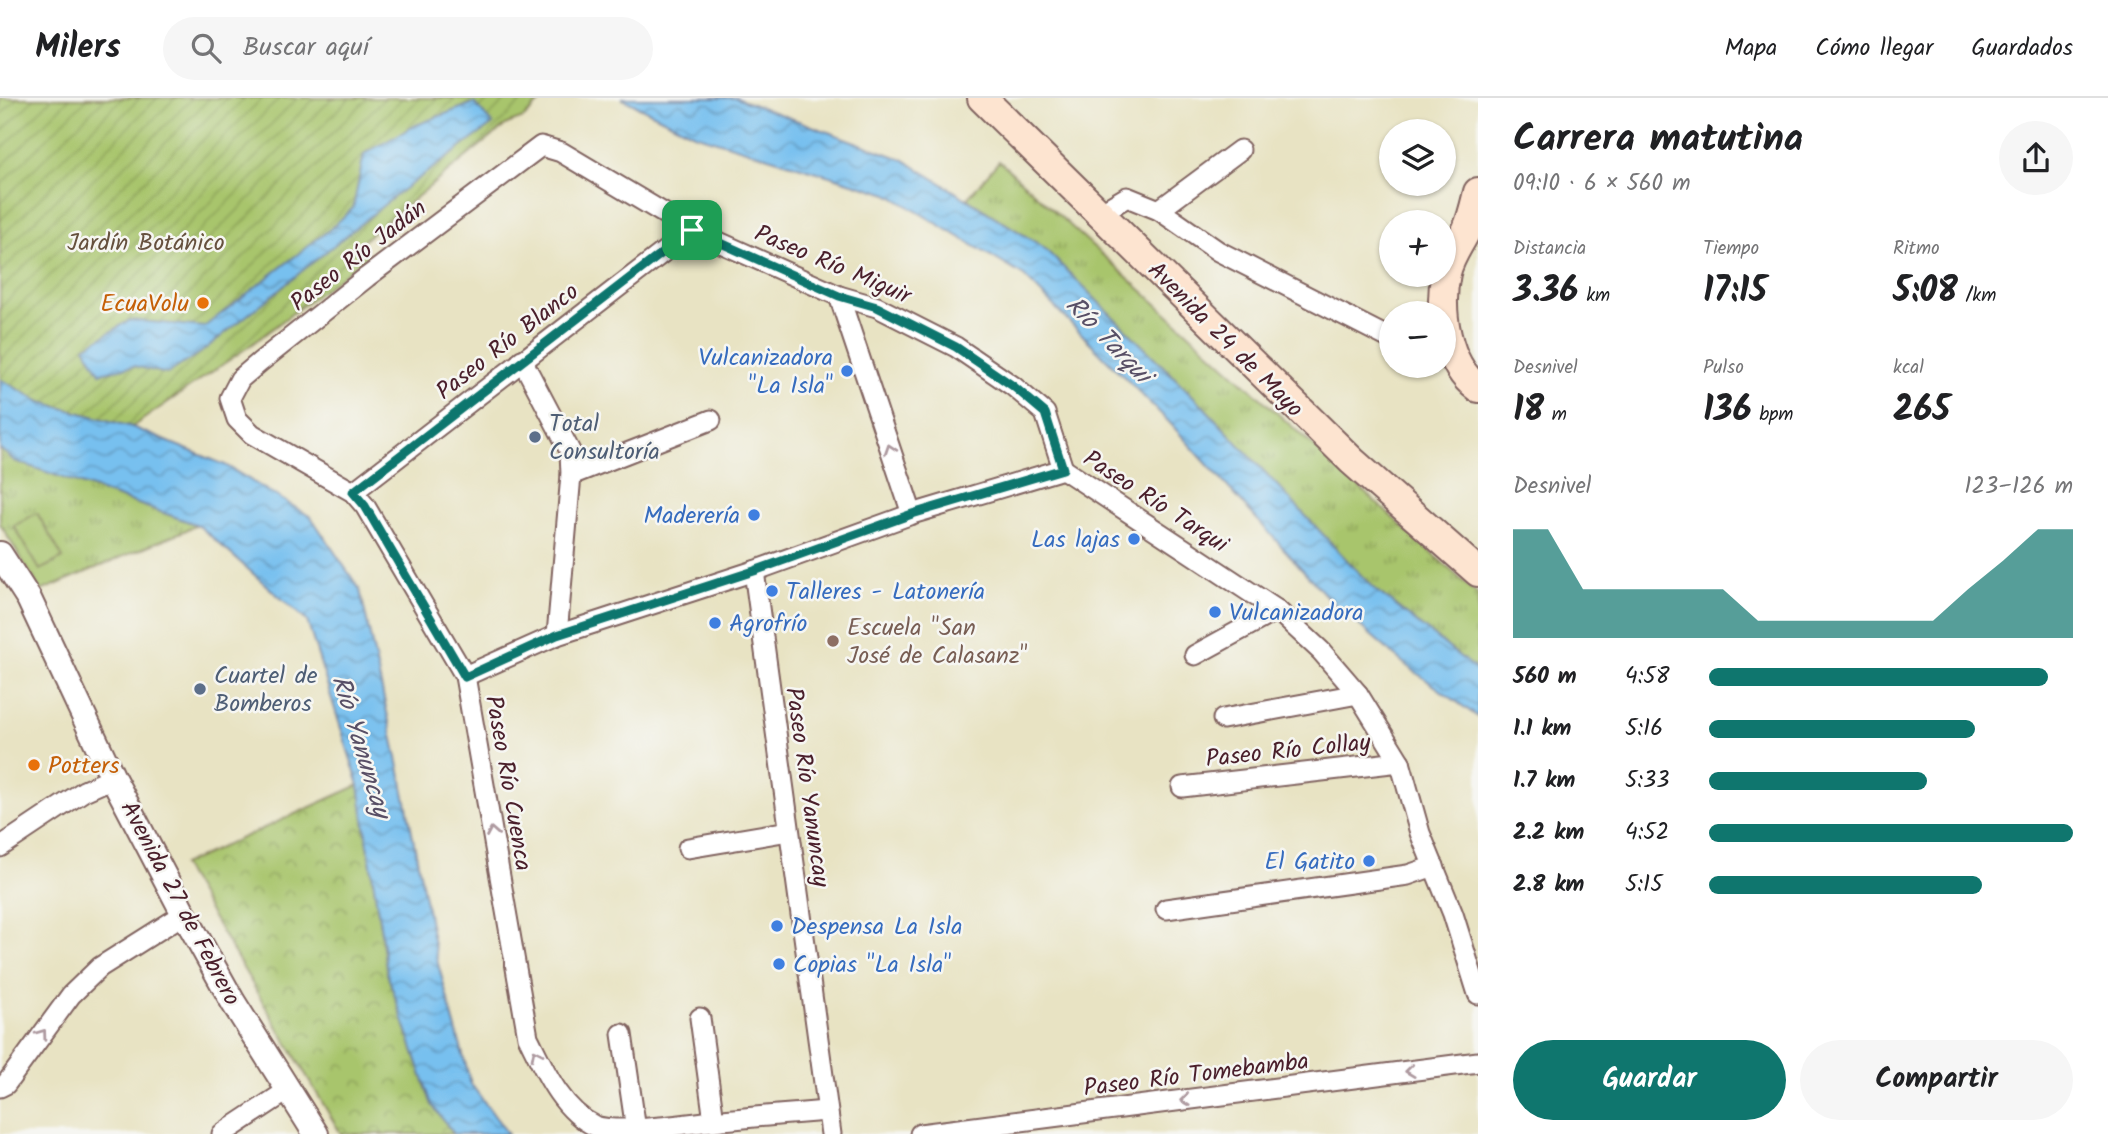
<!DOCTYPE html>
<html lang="es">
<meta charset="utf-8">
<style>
body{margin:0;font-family:Kalam,sans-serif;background:#f6f6f6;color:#202124;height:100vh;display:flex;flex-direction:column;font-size:26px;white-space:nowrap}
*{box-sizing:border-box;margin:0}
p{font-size:23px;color:#757577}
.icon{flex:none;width:38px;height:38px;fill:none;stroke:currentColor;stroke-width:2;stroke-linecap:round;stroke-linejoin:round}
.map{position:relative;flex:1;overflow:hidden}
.drawer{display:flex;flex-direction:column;background:#fff;width:630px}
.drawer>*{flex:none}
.controls{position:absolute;left:1379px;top:21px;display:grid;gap:14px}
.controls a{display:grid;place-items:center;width:77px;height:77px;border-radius:50%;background:#fff;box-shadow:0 2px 5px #0004;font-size:35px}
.pin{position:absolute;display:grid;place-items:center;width:60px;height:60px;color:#fff;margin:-30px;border-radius:14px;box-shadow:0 4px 10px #0006}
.round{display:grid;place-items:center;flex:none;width:74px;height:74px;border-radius:37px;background:#f6f6f6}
.headline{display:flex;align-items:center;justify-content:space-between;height:119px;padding:0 35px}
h1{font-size:38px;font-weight:700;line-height:52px}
.figures{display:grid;grid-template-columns:repeat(3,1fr);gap:10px;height:119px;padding:7px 35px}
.figures div{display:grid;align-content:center}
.figures b{font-size:35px;font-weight:700}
.figures small{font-size:19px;font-weight:400}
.figures p{font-size:19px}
.chart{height:196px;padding:14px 35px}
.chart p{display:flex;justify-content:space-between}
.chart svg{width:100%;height:126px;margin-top:7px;fill:#0f766e;opacity:.7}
.cta{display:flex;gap:14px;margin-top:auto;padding:14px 35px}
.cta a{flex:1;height:80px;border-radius:42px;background:#0f766e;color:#fff;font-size:28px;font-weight:700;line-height:80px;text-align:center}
.cta a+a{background:#f6f6f6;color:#202124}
ul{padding:0 35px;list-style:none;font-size:23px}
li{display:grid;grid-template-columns:112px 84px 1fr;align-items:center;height:52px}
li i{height:18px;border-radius:9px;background:#0f766e}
header{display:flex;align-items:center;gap:42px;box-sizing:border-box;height:98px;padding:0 35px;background:#fff;border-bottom:2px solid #e0e0e0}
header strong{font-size:33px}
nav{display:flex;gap:38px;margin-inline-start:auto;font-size:24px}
.search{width:490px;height:63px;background:#f6f6f6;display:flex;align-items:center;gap:18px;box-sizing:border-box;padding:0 24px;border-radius:38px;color:#757577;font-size:26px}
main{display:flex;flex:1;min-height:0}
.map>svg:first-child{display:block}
.grass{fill:url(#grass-tufts);stroke:#79724c;stroke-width:2}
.park{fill:url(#park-crowns);stroke:#79724c;stroke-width:2}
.garden{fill:url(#garden-furrows);stroke:#79724c;stroke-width:2}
.pitch{fill:#a8c56c;stroke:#79724c;stroke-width:2}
.water{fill:url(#water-waves);stroke:#60708d;stroke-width:2}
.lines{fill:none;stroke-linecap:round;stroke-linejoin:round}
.minor-casing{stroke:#816460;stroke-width:23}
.tertiary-casing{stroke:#816460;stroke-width:28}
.secondary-casing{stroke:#816460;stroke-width:32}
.minor{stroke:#fff;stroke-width:19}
.tertiary{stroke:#fff;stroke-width:24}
.secondary{stroke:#fde4d0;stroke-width:28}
.oneway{stroke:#ae9aa0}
.route-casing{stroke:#fff;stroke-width:14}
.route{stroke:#0f766e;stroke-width:9}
.food-dot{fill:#e8710a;stroke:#f6f6f2;stroke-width:2.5}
.shop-dot{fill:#3f7fe0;stroke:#f6f6f2;stroke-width:2.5}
.service-dot{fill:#5c6f8a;stroke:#f6f6f2;stroke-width:2.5}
.education-dot{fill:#8d6e63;stroke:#f6f6f2;stroke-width:2.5}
.labels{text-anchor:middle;stroke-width:5;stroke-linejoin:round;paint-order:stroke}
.park-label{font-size:24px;fill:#66513e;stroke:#f6f6f2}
.street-label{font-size:24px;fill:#4a1f2b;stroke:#f6f6f2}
.food-label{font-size:24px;fill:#c56008;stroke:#f6f6f2;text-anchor:end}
.shop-label{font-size:24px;fill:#366cbe;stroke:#f6f6f2;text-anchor:start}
.service-label{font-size:24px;fill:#4e5e75;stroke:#f6f6f2;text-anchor:start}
.education-label{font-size:24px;fill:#785e54;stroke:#f6f6f2;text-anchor:start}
.water-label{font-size:26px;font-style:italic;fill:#584f66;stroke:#f6f6f2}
</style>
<header>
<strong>Milers</strong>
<div class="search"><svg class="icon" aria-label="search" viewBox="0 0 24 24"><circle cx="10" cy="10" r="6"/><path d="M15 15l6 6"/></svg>Buscar aquí</div>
<nav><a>Mapa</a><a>Cómo llegar</a><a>Guardados</a></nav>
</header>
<main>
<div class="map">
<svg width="1478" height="1036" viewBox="0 0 1478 1036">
<defs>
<pattern id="grass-tufts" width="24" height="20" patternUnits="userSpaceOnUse" patternTransform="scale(1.75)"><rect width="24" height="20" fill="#a8c56c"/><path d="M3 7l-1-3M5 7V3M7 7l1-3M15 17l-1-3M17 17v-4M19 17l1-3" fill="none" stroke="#8b9f59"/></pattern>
<pattern id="park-crowns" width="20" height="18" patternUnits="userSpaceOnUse" patternTransform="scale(1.75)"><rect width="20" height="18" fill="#a8c56c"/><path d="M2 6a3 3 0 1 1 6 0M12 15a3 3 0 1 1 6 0" fill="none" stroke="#8b9f59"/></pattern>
<pattern id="garden-furrows" width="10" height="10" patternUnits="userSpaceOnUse" patternTransform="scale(1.75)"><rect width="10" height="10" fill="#a8c56c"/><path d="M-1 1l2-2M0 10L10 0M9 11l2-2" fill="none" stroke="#8b9f59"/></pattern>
<pattern id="water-waves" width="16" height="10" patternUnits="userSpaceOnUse" patternTransform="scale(1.75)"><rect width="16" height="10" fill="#77c0ef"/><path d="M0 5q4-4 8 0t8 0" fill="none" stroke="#649bc2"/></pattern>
</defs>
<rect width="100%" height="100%" fill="#f6f6f2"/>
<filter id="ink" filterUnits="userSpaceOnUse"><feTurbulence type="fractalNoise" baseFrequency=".0143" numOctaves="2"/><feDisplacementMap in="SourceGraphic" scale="14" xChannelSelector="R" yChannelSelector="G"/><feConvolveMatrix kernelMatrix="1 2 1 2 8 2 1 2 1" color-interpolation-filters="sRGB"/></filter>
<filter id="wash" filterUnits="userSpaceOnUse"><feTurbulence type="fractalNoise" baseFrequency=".00686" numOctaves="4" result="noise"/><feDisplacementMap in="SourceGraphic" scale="28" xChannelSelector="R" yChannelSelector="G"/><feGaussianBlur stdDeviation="1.57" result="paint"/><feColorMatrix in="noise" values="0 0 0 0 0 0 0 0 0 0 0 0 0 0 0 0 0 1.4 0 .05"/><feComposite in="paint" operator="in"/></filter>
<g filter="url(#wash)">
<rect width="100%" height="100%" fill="#e8e3c3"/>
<!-- grass -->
<g class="grass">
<path d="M999,63L1478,497V573L1372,489L1203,308L1043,149L967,101Z"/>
<path d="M0,351L15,363L198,427L41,493L0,426Z"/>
</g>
<!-- park -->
<path class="park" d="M359,687L387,875L432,1007L454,1036H341L182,767Z"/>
<!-- garden -->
<path class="garden" d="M0,0H544L524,20L507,26L360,145L368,158L248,249L132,329L41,304L0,281Z"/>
<!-- pitch -->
<path class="pitch" d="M37,415L63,460L40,472L14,428Z"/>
<!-- water -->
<g class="water">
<path d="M621,0H736L904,62L1043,149L1203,308L1372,489L1478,573V619L1407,568L1330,502L1170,325L1024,178L888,96L694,36Z"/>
<path d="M474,5L493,26L395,98L203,253L167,276L134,268L100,275L85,249L130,222L204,229L330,131L353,110L364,56L416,27Z"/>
<path d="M0,281L41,304L132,329L225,367L311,419L360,492L401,678L437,862L471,986L508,1036H454L432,1007L387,875L359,687L307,523L198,427L15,363L0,351Z"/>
</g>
</g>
<g filter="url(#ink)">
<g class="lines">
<defs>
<g id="minor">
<path d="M1159,112L1240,52"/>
<path d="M1100,115L1127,99L1159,112L1218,153L1391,241"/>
<path d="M839,198L912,416"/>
<path d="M522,262L570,353L571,377L557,537"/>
<path d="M1063,371L1277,512L1321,553L1358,596L1400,664L1420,735L1453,816L1478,896"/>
<path d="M571,377L711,322"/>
<path d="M353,394L692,132"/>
<path d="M754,473L831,1036"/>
<path d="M1195,557L1277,512"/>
<path d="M465,578L557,537L754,473L912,416L1063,371"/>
<path d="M1223,621L1358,596"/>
<path d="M1182,689L1400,664"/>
<path d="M0,749L84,693L113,680"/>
<path d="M688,750L789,733"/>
<path d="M1166,811L1408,777L1434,768"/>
<path d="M700,920L714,1023"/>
<path d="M622,936L636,1032"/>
<path d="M0,989L6,986L71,897L100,869L184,816"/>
<path d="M826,1013C789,1016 751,1019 713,1023C684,1026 621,1036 595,1028C561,1012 544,971 528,939L465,578L365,408L353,394L252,336L237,321L230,300L240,281L260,264L367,179L541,48L561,54L692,132L839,198L877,209L956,249L1013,288L1045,315L1063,371"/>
<path d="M222,1036L287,993"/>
<path d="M920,1036L1478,964"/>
</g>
<path id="tertiary" d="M0,456L29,501L113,680L184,816L233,904L316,1036"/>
<g id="secondary">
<path d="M982,0L1352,363L1478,474"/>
<path d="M1478,94C1475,106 1472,120 1467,131C1460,146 1450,158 1446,175C1438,212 1446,267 1478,290"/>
</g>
</defs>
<!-- minor casing -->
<use href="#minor" class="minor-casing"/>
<!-- tertiary casing -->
<use href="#tertiary" class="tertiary-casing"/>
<!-- secondary casing -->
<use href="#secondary" class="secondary-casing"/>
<!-- minor -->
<use href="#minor" class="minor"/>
<!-- tertiary -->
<use href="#tertiary" class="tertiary"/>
<!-- secondary -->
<use href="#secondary" class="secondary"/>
</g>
<!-- one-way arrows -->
<defs><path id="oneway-chevron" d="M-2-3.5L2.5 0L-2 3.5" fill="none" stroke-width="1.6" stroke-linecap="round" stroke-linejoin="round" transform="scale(1.75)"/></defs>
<g class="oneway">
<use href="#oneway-chevron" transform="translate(890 351) rotate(-109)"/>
<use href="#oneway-chevron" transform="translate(492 734) rotate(-100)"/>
<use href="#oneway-chevron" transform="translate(42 936) rotate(-54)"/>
<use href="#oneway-chevron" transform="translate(536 956) rotate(-116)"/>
<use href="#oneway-chevron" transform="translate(1410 973) rotate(173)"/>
<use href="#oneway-chevron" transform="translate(1185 1002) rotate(173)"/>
</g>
</g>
<g class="lines" filter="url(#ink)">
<defs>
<path id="route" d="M692,132L839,198L877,209L956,249L1013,288L1045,315L1063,371L912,416L754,473L557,537L465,579L365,408L353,394Z"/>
</defs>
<!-- route casing -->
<use href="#route" class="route-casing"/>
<!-- route -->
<use href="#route" class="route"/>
</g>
<!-- markers -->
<g class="food-dot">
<circle cx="203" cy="205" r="7"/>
<circle cx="34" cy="667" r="7"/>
</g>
<g class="shop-dot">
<circle cx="847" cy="273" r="7"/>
<circle cx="754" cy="417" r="7"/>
<circle cx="1134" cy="441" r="7"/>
<circle cx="772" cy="493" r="7"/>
<circle cx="1215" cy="514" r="7"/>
<circle cx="715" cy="525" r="7"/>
<circle cx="1369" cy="763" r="7"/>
<circle cx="777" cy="828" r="7"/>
<circle cx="779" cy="866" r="7"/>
</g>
<g class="service-dot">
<circle cx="535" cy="339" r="7"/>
<circle cx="200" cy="591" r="7"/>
</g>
<circle class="education-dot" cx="833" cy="543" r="7"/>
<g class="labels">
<!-- park labels -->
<g class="park-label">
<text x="146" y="152">Jardín Botánico</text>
</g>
<!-- street labels -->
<g class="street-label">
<text transform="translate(358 157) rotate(-38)" y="8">Paseo Río Jadán</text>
<text transform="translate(833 166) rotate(23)" y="8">Paseo Río Miguir</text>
<text transform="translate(1226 241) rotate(45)" y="8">Avenida 24 de Mayo</text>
<text transform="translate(507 243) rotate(-38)" y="8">Paseo Río Blanco</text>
<text transform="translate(1156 403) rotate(33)" y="8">Paseo Río Tarqui</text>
<text transform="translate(1288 652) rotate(-6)" y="8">Paseo Río Collay</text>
<text transform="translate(509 685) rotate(80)" y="8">Paseo Río Cuenca</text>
<text transform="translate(808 689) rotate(82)" y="8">Paseo Río Yanuncay</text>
<text transform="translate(181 805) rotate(62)" y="8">Avenida 27 de Febrero</text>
<text transform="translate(1196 976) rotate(-7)" y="8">Paseo Río Tomebamba</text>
</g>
<!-- food labels -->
<g class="food-label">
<text x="189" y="213">EcuaVolu</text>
<text x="48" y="675" text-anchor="start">Potters</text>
</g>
<!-- shop labels -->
<g class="shop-label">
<text x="833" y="267" text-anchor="end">Vulcanizadora<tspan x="833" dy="28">"La Isla"</tspan></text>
<text x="740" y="425" text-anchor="end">Maderería</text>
<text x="1120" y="449" text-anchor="end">Las lajas</text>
<text x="786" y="501">Talleres - Latonería</text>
<text x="1229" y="522">Vulcanizadora</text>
<text x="729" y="533">Agrofrío</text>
<text x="1355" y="771" text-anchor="end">El Gatito</text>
<text x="791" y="836">Despensa La Isla</text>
<text x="793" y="874">Copias "La Isla"</text>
</g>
<!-- service labels -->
<g class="service-label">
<text x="549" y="333">Total<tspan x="549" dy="28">Consultoría</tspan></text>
<text x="214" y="585">Cuartel de<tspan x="214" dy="28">Bomberos</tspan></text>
</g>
<!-- education labels -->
<g class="education-label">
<text x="847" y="537">Escuela "San<tspan x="847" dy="28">José de Calasanz"</tspan></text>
</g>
<!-- water labels -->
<g class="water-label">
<text transform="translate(1109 241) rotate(46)" y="9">Río Tarqui</text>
<text transform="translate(362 648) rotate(73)" y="9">Río Yanuncay</text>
</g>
</g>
</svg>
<div class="controls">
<a><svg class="icon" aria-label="layers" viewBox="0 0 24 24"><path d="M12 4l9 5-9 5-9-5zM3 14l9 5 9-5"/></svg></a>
<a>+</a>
<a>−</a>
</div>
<div class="pin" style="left:692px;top:132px;background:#1e9e55"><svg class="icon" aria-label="arrive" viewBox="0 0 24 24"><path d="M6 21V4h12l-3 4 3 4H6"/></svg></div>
</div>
<section class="drawer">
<div class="headline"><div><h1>Carrera matutina</h1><p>09:10 · 6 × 560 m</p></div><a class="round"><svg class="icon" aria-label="share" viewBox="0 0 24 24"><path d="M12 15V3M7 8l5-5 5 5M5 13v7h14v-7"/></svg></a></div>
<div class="figures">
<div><p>Distancia</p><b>3.36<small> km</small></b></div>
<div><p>Tiempo</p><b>17:15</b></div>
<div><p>Ritmo</p><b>5:08<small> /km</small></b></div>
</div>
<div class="figures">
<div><p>Desnivel</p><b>18<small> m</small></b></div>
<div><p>Pulso</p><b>136<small> bpm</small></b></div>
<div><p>kcal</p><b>265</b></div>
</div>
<div class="chart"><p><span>Desnivel</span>123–126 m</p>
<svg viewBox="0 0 160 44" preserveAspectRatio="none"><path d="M0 44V6L10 6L20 27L30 27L40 27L50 27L60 27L70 38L80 38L90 38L100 38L110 38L120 38L130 27L140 17L150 6L160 6V44z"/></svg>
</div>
<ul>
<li><b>560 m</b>4:58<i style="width:93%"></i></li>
<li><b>1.1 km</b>5:16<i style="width:73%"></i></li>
<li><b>1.7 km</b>5:33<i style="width:60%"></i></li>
<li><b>2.2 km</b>4:52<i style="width:100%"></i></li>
<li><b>2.8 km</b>5:15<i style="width:75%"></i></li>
</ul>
<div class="cta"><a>Guardar</a><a>Compartir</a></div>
</section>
</main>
